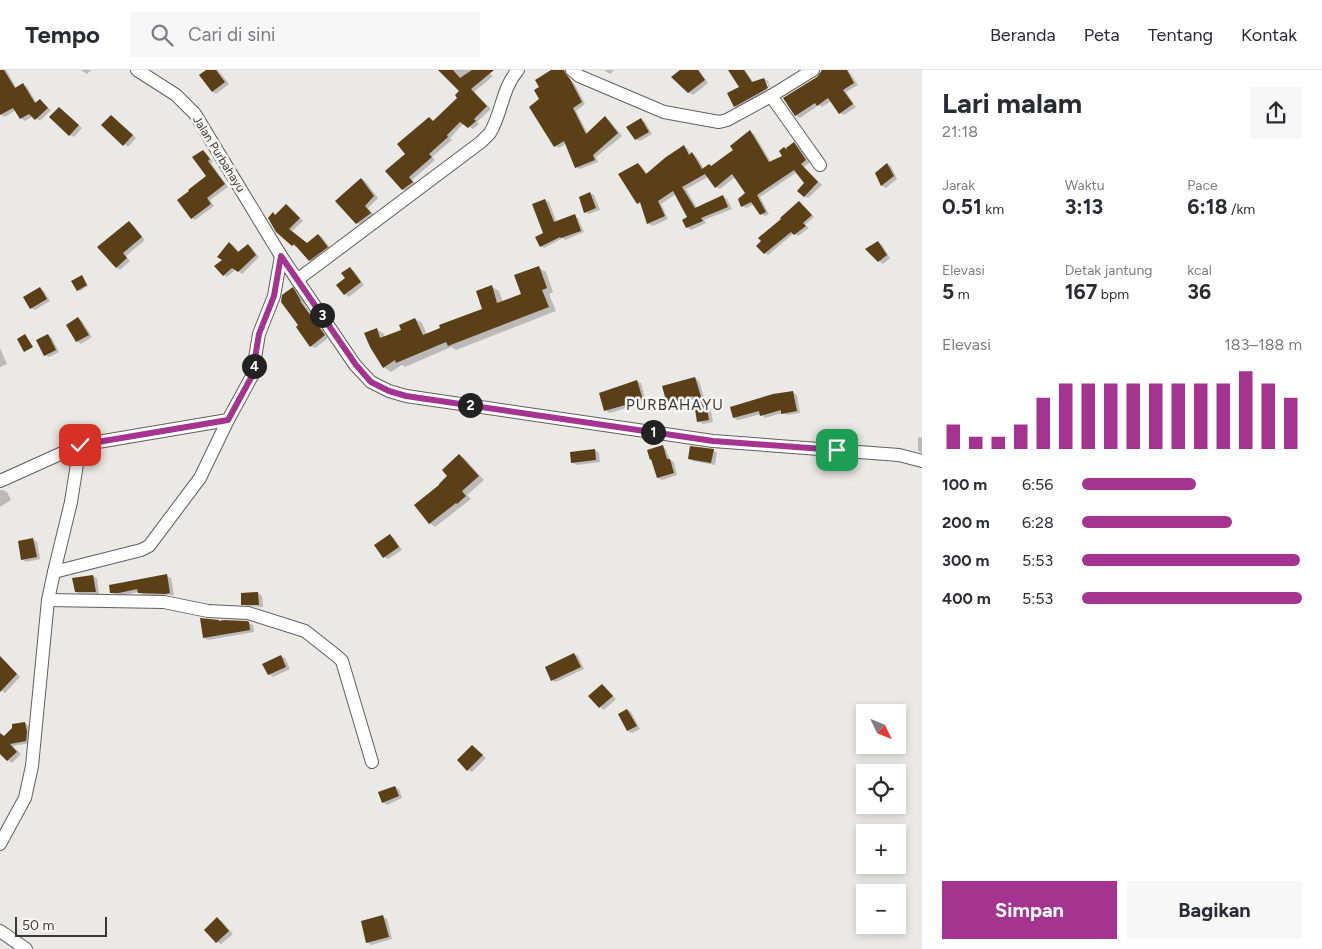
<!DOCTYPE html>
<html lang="id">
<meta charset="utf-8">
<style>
body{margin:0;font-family:Figtree,sans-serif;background:#f7f7f7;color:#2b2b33;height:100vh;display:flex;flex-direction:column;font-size:19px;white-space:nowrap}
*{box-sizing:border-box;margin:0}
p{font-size:16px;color:#7c7c81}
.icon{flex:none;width:28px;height:28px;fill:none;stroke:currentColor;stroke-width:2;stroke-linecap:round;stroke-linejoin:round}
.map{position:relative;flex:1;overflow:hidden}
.panel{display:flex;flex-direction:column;background:#fff;width:400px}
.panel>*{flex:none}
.needle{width:32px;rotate:133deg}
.fabs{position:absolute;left:856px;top:634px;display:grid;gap:10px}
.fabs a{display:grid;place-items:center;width:50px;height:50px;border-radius:0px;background:#fff;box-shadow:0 2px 8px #0003;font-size:25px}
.scale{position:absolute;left:15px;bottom:12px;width:92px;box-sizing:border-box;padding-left:5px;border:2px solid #383837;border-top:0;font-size:14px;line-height:18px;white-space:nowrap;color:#383837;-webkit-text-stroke:4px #f7f6f3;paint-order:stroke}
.pin{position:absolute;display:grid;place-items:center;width:42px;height:42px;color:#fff;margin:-21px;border-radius:10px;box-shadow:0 2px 8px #0006}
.km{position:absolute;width:25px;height:25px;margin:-12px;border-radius:50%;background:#222;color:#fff;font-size:14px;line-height:25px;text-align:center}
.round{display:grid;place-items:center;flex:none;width:52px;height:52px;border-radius:0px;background:#f7f7f7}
.overview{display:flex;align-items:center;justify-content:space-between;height:85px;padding:0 20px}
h1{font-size:28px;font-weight:700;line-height:38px}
.metrics{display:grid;grid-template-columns:repeat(3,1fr);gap:8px;height:85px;padding:5px 20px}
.metrics div{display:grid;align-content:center}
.metrics b{font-size:21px;font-weight:700}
.metrics small{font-size:14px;font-weight:400}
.metrics p{font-size:14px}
.chart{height:140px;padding:10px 20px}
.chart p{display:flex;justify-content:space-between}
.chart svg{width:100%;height:90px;margin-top:5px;stroke:#a53490;stroke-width:6}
.action{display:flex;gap:10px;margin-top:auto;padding:10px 20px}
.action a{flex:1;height:58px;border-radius:0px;background:#a53490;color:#fff;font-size:20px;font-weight:700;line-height:58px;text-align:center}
.action a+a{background:#f7f7f7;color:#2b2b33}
ul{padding:0 20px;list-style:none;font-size:16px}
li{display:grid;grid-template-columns:80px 60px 1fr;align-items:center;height:38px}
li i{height:12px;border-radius:6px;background:#a53490}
header{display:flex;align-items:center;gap:30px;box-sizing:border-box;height:70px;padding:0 25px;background:#fff;border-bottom:1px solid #e1e1e2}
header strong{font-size:24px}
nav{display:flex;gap:28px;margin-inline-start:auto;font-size:18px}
.search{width:350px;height:45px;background:#f7f7f7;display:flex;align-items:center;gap:12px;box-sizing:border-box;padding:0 18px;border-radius:0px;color:#7c7c81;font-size:19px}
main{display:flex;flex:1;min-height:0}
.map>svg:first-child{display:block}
.shadow{fill:#0003}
.building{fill:#5b3f17}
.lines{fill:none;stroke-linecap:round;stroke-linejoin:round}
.street-casing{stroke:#605f5c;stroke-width:14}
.street{stroke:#fff;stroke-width:12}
.route-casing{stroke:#fff;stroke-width:10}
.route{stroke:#a53490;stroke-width:6}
.labels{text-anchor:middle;stroke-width:5;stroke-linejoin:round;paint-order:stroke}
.street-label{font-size:12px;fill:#383837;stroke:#f7f6f3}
.quarter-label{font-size:15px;letter-spacing:1px;fill:#383837;stroke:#f7f6f3}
</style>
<header>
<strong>Tempo</strong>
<div class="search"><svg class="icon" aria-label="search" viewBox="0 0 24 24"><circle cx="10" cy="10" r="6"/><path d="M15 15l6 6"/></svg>Cari di sini</div>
<nav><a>Beranda</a><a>Peta</a><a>Tentang</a><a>Kontak</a></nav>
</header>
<main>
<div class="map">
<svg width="922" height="879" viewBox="0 0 922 879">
<rect width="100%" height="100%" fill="#eae9e6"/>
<!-- shadow -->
<g class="shadow">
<path d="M0,0H6L17,19L23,15L27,17L37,34L40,31L51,40L40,51L33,46L25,51L21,48L16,40L5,47L1,45Z"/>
<path d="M81,0H91L87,4Z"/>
<path d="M208,0H218L229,14L216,24L212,21Z"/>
<path d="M439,0H485L493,6L474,22L491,39L477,52L479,54L473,59L464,53L450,68L452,70L432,87L435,90L412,110L416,114L407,121L402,119L407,84L429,49L433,51L459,28L461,21Z"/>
<path d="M554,0H568V7L574,13L585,34L576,41L588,64L605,48L609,50L622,66L596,87L598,92L580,99L576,97L567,73L559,78L555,76L540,29L541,18Z"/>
<path d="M604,0H614L610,4Z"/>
<path d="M680,0H699L708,13L693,25L688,22Z"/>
<path d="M729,0H745L754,13L764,9L768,11L771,21L766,11H763L768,22L739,39L735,36L741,18Z"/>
<path d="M829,0H848L858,15L846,22L856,37L844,45L840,43L831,31L822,37L819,35L800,48L796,45Z"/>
<path d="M63,41L82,58L74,67L70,65Z"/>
<path d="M111,46L136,68L128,77L103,55Z"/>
<path d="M641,50L645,52L652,64L640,71L636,69Z"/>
<path d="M750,62L754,64L771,92L784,86L786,80L794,74L798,76L810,92L804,97L822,115L808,128L804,126L806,113L797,102L760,127L769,144L765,146L761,144L754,134L746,138L742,136L747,123L735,107L720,119L716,117L708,107L686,119L697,138L723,127L727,129L732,139L704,150L706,153L691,160L687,157L688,147L676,124L661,134L668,149L653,156L649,154L642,135L638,133V94L642,97L647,104L684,77L688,79L691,85L692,84L696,86L704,99L712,97L735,80Z"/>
<path d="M203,81L206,83L213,92L211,93L228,117L210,130L214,136L195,150L192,148L191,121L208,106Z"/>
<path d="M887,94L891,96L897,109L886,118L882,116L876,103Z"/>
<path d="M362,109L366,112L378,128L368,138L374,145L361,155L357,153Z"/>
<path d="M590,123L594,125L600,140L589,144L585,142Z"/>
<path d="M545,130L549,132L557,153L575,146L578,148L584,162L565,170L563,168L544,178L541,176L544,163Z"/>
<path d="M287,135L290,137L303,151L292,161L308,174L319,165L322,167L331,179L314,192L310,190L297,176L296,177L292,175L274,144L277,146Z"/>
<path d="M802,135L814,147L805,155L809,158L798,166L794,163L768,185L765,183L762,171Z"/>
<path d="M129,152L133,155L145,170L126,186L130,191L120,200L116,197Z"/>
<path d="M229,173L233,175L239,182L248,175L251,177L259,187L242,204L236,199L227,207L224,205V190Z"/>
<path d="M878,173L882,175L890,188L883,194L879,191L867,179Z"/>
<path d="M538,197L546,202L553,222L549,224L556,241L456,280L451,277L405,297L402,295L391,302L384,297L376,259L384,264L385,267L403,261L415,249L422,253L427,265L484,239L492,217L499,221L503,232L523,224Z"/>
<path d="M350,199L354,201L364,215L349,227L345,224L347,208Z"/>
<path d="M83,207L88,216L80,221L78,220Z"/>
<path d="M40,219L44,221L50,231L35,240L31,238Z"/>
<path d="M293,219L297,221L305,233L304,234L328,268L315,278L311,276L300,255Z"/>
<path d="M78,248L82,251L92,267L81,274L77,271Z"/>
<path d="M48,265L52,268L59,282L49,287L45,285Z"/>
<path d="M0,278L7,294L0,297Z"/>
<path d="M695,308L699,311L706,334L710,337L713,352L703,354L698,351L695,329L673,335L668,333Z"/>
<path d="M636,311L641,313L646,332L610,343L606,341Z"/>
<path d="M792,322L797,325L800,343L787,345L782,343L765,348L761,344L738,350L734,348Z"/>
<path d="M922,367V383L918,381V368Z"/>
<path d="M662,377L666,379L670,390L674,392L677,405L662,410L658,408L653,390L651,389Z"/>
<path d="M595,380L599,383L600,392L577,395L573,393Z"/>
<path d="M713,380L717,383L715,395L693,391L689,388Z"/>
<path d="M459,385L465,389L484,410L467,425L471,429L435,457L429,453Z"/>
<path d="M0,420H3L7,422L11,430L0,437Z"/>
<path d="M390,465L394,468L402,480L388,489L384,487Z"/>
<path d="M33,469L37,472L40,489L26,492L22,489Z"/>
<path d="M93,506L97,508L99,524H80L76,522Z"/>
<path d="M167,506L171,508L174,525H143L139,522L124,525H116L111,522Z"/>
<path d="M258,523L262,526L263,537L247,536L243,534L242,524Z"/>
<path d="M220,552L248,553L253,555L254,562L208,570L204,568Z"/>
<path d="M574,584L578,586L584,599L556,612L552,610Z"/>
<path d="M281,586L285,588L290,599L273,607L269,604Z"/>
<path d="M1,588L5,591L20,607L5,623L0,620V590Z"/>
<path d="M602,615L606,618L616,629L604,640L600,637L590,626Z"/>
<path d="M627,640L631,642L640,659L632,663L628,661L620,644Z"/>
<path d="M25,653L29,656L31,665L30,673L13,676L21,684L12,693L8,690L0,682V671Z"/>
<path d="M472,676L486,688L472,702L468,700Z"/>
<path d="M395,717L399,719L402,728L387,735L383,732Z"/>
<path d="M383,847L387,849L392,869L371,875L367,872Z"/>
<path d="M218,849L222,851L233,864L221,874L217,872Z"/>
</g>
<!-- building -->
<g class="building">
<path d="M0,0H4L15,18L23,13L35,33L40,29L48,38L35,50L29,44L20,49L13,38L0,45Z"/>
<path d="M206,0H216L225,12L212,22L199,5Z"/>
<path d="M438,0H453L460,8L472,0H494L471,19L487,36L474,49L476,51L468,58L460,52L447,65L448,67L429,84L432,87L409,107L413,112L402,120L385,101L405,84L397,74L429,47L433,51L457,28L455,25L459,21Z"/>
<path d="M551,0H564L565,3L570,9L582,32L573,38L586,64L605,46L618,63L593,85L595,90L575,98L564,71L554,77L529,37L539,29L534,20L539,17L535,10Z"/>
<path d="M680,0H698L705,10L688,23L671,7Z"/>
<path d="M728,0H744L752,12L764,8L768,18L734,37L727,23L739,17Z"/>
<path d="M822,0H847L854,13L843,20L853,34L839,44L828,28L817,36L815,33L795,46L783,28L817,7Z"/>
<path d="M59,37L79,55L69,66L49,47Z"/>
<path d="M111,45L133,65L123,76L101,55Z"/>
<path d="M641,48L649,62L635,70L626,57Z"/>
<path d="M750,60L769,92L782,86L779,81L784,77L787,80L786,78L794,72L806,90L801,94L818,112L804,127L797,121L804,113L794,100L757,125L766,142L760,145L751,132L741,137L738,129L745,123L732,104L715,118L705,104L682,117L695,138L723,125L728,137L701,148L703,151L686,158L682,150L687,147L673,121L658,131L665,146L647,154L640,132L637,134L618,104L638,93L646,104L666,87L684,75L689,85L692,82L702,99L709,94L711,96L733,80L730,76Z"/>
<path d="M203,80L210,89L208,91L225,114L207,128L211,134L191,149L177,130L189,121L188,120L206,106L192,87Z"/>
<path d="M887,93L894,106L881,116L875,103Z"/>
<path d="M361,108L374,126L365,136L371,143L356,154L335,131Z"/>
<path d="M590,122L596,138L584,143L579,127Z"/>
<path d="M545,129L554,152L575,144L581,161L561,168L560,167L540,177L535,167L543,163L532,134Z"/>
<path d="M799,131L812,145L803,153L806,156L794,165L791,162L764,184L756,176L761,171L758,168L781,149L780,148Z"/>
<path d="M286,134L300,148L289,159L307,173L318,164L328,177L309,191L294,174L292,176L276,162L268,148L273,142L275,145Z"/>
<path d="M129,151L142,167L123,183L127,188L116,198L97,177Z"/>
<path d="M878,171L887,185L878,192L865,179Z"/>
<path d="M229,172L238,182L248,174L256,185L238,202L232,198L223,206L214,196L222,190L217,187Z"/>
<path d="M539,196L547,218L542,220L549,237L448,276L446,272L396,293L395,290L383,298L370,277L364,263L377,258L380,268L401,260L399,255L415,248L423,265L440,258L439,255L482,239L476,221L492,215L497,233L521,224L514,205Z"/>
<path d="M350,197L361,212L344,225L336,215L345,208L341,203Z"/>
<path d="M82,205L87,215L77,221L71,211Z"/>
<path d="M40,217L47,229L30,239L23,227Z"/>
<path d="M293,217L301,231H300L325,265L310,277L296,257L298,255L281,232L282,225Z"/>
<path d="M78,247L89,265L76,272L66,255Z"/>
<path d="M25,264L33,277L24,282L17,269Z"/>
<path d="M48,264L56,280L44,286L36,270Z"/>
<path d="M695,307L703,333H706L709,350L697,352L693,326L667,334L662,316Z"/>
<path d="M637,310L643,330L604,341L599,323Z"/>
<path d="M793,321L797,341L781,344V340L760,346L759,341L733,348L730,337L773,324Z"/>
<path d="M663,375L667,389H670L674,403L657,408L651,389L650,390L647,380Z"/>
<path d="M690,376L714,379L711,393L688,389Z"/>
<path d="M595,379L596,390L571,393L570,382Z"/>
<path d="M459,384L479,406L462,421L466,426L457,434L456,433L429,454L414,435L439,415V414L447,406L442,400Z"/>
<path d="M390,464L399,477L383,488L374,475Z"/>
<path d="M33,468L37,487L21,490L18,471Z"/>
<path d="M167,504L170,523L165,524L138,523L137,519L119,523H110L109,515Z"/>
<path d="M93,505L96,522H75L72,508Z"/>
<path d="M258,522L259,535H241V523Z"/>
<path d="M200,548L219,550V551L224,550L247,551L249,552L250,560L203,568Z"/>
<path d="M574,583L581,597L551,611L545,597Z"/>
<path d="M281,585L286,597L268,605L262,594Z"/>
<path d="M0,586L17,604L0,622Z"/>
<path d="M602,614L613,626L599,638L588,626Z"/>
<path d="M627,639L637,656L627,661L618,644Z"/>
<path d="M25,652L27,662L26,671L10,674L17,682L7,691L0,684V663L4,666L12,658V654Z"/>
<path d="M472,675L483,685L467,701L457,690Z"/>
<path d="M395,716L399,726L382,733L378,722Z"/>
<path d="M383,845L389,867L366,873L361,851Z"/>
<path d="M217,847L229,861L216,873L204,860Z"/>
</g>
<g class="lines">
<defs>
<g id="street">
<path d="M137,0L176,25L195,44L281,186L355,295L371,312L389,321L406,326L713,371L899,385L922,391"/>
<path d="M572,0L579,6L664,42L719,52L727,50L771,26L813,0"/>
<path d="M771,26L820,95"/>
<path d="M297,210L481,72C484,69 487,66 490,63C502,43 502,18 518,0"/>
<path d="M0,411L80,375"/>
<path d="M54,502L141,480L149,476L200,408L228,350"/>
<path d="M48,530L164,532L208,541L248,543L305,561L338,587L342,591L372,692"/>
<path d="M0,774L25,728L32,696L48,530L54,502L71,432L80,375L228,350L252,306L259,264L274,226L281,186"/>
<path d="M0,861L26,879"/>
</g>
</defs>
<!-- street casing -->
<use href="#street" class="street-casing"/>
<!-- street -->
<use href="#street" class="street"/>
</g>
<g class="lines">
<defs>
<path id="route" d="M80,375L228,350L252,306L259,264L274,226L281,186L356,295L371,312L389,321L406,326L713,371L837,380"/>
</defs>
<!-- route casing -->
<use href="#route" class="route-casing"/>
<!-- route -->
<use href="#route" class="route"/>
</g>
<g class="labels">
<!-- street labels -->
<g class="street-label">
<text transform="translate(219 84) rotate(58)" y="4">Jalan Purbahayu</text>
</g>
<!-- quarter labels -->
<g class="quarter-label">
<text x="675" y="340">PURBAHAYU</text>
</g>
</g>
</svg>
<div class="fabs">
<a><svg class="needle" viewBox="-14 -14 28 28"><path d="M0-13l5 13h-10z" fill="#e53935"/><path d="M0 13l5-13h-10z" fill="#7c7c81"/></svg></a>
<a><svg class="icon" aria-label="locate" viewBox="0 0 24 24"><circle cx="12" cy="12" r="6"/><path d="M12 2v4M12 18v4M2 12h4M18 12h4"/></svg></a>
<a>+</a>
<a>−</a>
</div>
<div class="scale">50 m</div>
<div class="pin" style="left:837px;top:380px;background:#1e9e55"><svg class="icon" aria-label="arrive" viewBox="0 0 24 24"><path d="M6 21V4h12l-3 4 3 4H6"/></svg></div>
<div class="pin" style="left:80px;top:375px;background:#d93025"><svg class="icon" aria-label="check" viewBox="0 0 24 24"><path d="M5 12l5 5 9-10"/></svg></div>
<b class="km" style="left:653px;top:362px">1</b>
<b class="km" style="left:470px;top:335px">2</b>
<b class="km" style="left:322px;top:245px">3</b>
<b class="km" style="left:254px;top:296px">4</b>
</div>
<section class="panel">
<div class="overview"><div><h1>Lari malam</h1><p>21:18</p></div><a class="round"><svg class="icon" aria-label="share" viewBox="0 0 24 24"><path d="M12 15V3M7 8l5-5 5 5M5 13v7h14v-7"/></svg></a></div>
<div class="metrics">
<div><p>Jarak</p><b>0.51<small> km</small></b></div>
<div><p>Waktu</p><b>3:13</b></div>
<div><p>Pace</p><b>6:18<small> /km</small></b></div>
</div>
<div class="metrics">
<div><p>Elevasi</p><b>5<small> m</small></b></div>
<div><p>Detak jantung</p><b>167<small> bpm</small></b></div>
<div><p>kcal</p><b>36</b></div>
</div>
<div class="chart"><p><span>Elevasi</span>183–188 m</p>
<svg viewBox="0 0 160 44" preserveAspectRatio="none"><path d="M5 44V32M15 44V38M25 44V38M35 44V32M45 44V19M55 44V12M65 44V12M75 44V12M85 44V12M95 44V12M105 44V12M115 44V12M125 44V12M135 44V6M145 44V12M155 44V19"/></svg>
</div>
<ul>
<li><b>100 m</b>6:56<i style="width:52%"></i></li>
<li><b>200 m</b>6:28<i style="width:68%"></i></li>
<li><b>300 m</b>5:53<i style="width:99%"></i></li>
<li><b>400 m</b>5:53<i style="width:100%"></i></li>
</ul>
<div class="action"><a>Simpan</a><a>Bagikan</a></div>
</section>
</main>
